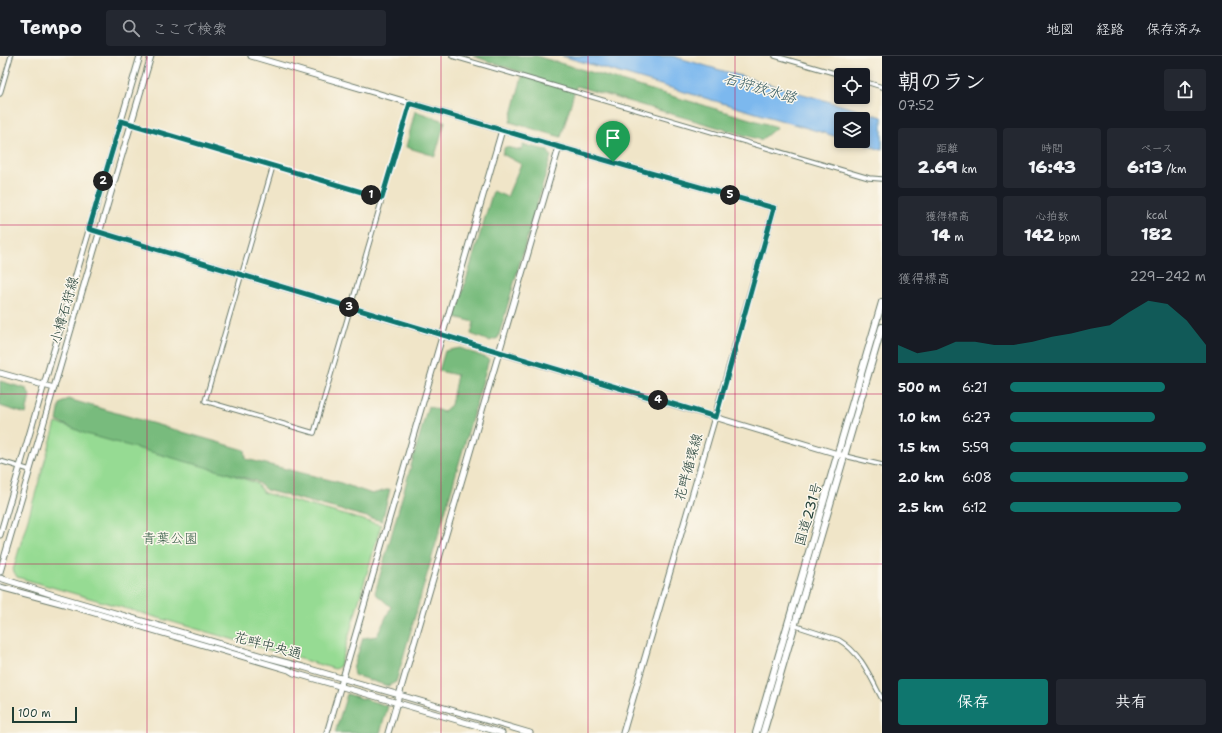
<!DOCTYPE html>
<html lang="ja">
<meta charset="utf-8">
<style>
body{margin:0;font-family:"Shantell Sans","Klee One",sans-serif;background:#242831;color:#f1f3f6;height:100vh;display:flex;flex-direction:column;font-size:15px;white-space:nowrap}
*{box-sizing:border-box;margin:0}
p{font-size:13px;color:#9ea1a6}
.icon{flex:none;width:22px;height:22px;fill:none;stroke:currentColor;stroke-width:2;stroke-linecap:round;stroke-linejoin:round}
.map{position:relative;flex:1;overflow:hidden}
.drawer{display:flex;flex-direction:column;background:#171b24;width:340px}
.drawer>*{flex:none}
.controls{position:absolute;left:834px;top:12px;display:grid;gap:8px}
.controls a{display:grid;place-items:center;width:36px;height:36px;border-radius:4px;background:#171b24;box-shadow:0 2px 6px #0003;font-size:20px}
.scale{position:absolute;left:12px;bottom:10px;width:65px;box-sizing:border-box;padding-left:4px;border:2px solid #1f3d34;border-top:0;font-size:11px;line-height:14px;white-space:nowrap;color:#1f3d34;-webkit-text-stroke:3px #fbf7ec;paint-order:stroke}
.pin{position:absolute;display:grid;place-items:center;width:34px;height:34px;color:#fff;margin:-41px -17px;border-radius:50% 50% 50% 0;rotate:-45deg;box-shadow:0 0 4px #0007}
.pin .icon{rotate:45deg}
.km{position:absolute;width:20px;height:20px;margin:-10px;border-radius:50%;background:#222;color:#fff;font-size:11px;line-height:20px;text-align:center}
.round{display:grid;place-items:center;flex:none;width:42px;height:42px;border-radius:4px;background:#242831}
.summary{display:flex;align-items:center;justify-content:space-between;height:68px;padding:0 16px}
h1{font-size:22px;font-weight:800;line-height:30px}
.metrics{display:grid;grid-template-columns:repeat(3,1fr);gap:6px;height:68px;padding:4px 16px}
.metrics div{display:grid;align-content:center;border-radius:4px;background:#242831;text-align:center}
.metrics b{font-size:17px;font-weight:800}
.metrics small{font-size:11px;font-weight:400}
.metrics p{font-size:11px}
.chart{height:112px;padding:8px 16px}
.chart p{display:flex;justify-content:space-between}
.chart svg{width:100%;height:72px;margin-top:4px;fill:#0f766e;opacity:.7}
.action{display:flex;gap:8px;margin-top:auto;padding:8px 16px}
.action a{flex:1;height:46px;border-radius:4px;background:#0f766e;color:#fff;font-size:16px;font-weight:800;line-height:46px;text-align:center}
.action a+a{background:#242831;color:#f1f3f6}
ul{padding:0 16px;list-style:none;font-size:13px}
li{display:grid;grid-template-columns:64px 48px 1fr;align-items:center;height:30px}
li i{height:10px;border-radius:5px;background:#0f766e}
header{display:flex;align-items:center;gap:24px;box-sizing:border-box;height:56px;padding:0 20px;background:#171b24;border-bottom:1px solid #363941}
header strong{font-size:19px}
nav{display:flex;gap:22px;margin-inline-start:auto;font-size:14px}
.search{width:280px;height:36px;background:#242831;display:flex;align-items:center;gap:10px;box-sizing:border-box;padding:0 14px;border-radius:4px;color:#9ea1a6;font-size:15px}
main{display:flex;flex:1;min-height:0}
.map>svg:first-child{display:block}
.green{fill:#96db93;stroke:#5a8c64}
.forest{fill:#78bb7d;stroke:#4c7c58}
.water{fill:#7cb8ee;stroke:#4e7a91}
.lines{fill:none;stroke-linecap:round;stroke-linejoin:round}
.street-casing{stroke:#687868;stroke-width:5.5}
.secondary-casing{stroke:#687868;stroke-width:7}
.highway-casing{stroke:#687868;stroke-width:8}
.street{stroke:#fff;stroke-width:3.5}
.secondary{stroke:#fff;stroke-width:5}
.highway{stroke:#fff;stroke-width:6}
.route-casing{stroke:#fff;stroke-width:8}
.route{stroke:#0f766e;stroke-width:5}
.grid{fill:none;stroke:#c2185b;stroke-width:1;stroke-opacity:0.55}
.labels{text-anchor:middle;stroke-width:3;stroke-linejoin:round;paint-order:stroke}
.street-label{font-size:14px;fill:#1f3d34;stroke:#fbf7ec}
.park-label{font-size:14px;fill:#375d47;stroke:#fbf7ec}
.water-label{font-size:15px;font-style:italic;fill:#365c62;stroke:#fbf7ec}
</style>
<header>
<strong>Tempo</strong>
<div class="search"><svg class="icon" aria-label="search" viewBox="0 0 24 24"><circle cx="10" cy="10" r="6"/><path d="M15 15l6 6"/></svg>ここで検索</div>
<nav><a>地図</a><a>経路</a><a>保存済み</a></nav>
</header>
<main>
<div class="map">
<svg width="882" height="677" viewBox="0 0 882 677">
<rect width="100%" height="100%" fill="#fbf7ec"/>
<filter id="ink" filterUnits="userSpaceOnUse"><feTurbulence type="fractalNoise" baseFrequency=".025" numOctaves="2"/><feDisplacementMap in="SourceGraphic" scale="8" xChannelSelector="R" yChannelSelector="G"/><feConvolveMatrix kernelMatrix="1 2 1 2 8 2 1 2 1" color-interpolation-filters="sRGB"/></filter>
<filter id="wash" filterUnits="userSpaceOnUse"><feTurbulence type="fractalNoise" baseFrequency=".012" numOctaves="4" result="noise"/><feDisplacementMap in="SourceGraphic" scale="16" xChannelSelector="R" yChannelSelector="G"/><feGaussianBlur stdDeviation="0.9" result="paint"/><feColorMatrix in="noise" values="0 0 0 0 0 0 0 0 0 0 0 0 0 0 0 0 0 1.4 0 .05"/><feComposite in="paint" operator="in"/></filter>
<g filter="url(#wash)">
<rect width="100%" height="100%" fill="#f0e5c8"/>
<!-- green -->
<path class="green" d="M56,367L193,405L256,427L264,437L381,469L340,610L335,613L17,521L13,514Z"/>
<!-- forest -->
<g class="forest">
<path d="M473,0H536L777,71L761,84L576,30L561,81L510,66L523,17Z"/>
<path d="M415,55L445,65L435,100L406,91Z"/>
<path d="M523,89L547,94L551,100L498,282L489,285L471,278L474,266L455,261L493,135L507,141L521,108L502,98L505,91L521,94Z"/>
<path d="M460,292L489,303L396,626L388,630L354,619L353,613L363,582L377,580L391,551L375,537L428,350L443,356L451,349L457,319L439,315L445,295Z"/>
<path d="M0,325L27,333L30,340L26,358L0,350Z"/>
<path d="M68,343L245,394L246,403L338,426L372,438L390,433L382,465L266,434L256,425L86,378L57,365L60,348Z"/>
<path d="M347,638L388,650L380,677H335Z"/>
</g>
<!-- water -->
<path class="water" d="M562,0H672L882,61V94L853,85H863V63H841V82Z"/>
</g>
<g filter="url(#ink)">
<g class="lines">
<defs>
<g id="street">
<path d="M452,0L869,122L882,123"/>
<path d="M775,0L841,19"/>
<path d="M863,25L882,31"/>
<path d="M0,38L11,0"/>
<path d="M121,65L382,142"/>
<path d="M273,110L205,345L314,377L410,47"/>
<path d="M845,400L882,409"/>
<path d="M0,405L30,414"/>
<path d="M793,569L839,584C861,597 870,620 882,643"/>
</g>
<g id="secondary">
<path d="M251,0L559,91L774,152L715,361L623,677"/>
<path d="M89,173L841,399"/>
<path d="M0,317L54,332"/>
<path d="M0,479L140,0"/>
<path d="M0,516L151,0"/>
<path d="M0,522L60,541L269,602L303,611L530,677"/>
<path d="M0,531L64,548L289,614L294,617L502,677"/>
<path d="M327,677L502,74"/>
<path d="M388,677L559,91"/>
</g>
<g id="highway">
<path d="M756,677L882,246"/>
<path d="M763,677L882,271"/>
</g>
</defs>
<!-- street casing -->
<use href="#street" class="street-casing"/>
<!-- secondary casing -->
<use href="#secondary" class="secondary-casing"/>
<!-- highway casing -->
<use href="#highway" class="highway-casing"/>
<!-- street -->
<use href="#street" class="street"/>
<!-- secondary -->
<use href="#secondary" class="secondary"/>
<!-- highway -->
<use href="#highway" class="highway"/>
</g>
</g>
<g class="lines" filter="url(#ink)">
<defs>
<path id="route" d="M410,47L559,91L774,152L716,361L89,173L121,65L382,142Z"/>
</defs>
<!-- route casing -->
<use href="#route" class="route-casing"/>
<!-- route -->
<use href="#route" class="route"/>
</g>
<!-- grid -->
<path class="grid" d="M147,0V677M294,0V677M441,0V677M588,0V677M735,0V677M0,169H882M0,338H882M0,508H882"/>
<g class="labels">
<!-- street labels -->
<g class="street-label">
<text transform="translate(64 254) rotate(-74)" y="5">小樽石狩線</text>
<text transform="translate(688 411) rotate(-74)" y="5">花畔循環線</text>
<text transform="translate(808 458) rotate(-74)" y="5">国道231号</text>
<text transform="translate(268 589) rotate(15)" y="5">花畔中央通</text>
</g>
<!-- park labels -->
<g class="park-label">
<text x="170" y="487">青葉公園</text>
</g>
<!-- water labels -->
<g class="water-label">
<text transform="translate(760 32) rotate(16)" y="5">石狩放水路</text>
</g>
</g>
</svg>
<div class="controls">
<a><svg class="icon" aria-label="locate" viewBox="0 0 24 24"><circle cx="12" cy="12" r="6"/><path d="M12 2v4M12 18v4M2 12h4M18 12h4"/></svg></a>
<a><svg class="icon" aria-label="layers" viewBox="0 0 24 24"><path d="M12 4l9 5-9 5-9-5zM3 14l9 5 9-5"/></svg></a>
</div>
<div class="scale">100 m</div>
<div class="pin" style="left:613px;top:106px;background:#1e9e55"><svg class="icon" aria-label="arrive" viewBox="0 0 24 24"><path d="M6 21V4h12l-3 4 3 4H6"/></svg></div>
<b class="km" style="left:371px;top:139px">1</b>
<b class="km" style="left:103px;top:125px">2</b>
<b class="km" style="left:349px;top:251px">3</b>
<b class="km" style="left:658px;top:344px">4</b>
<b class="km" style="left:730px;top:139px">5</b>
</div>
<section class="drawer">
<div class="summary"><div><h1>朝のラン</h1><p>07:52</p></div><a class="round"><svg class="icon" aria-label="share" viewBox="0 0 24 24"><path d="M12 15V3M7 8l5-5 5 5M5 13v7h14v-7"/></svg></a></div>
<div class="metrics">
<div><p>距離</p><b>2.69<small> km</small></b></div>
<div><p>時間</p><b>16:43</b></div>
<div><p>ペース</p><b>6:13<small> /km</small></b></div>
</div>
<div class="metrics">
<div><p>獲得標高</p><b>14<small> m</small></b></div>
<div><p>心拍数</p><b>142<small> bpm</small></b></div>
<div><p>kcal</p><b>182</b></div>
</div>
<div class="chart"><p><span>獲得標高</span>229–242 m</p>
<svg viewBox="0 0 160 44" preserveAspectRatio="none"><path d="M0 44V33L10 38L20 36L30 31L40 31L50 33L60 33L70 31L80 28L90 26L100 23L110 21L120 13L130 6L140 8L150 18L160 33V44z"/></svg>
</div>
<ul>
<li><b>500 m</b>6:21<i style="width:79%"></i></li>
<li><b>1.0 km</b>6:27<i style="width:74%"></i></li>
<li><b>1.5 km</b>5:59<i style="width:100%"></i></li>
<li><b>2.0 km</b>6:08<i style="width:91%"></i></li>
<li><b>2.5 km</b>6:12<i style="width:87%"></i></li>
</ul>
<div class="action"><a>保存</a><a>共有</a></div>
</section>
</main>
